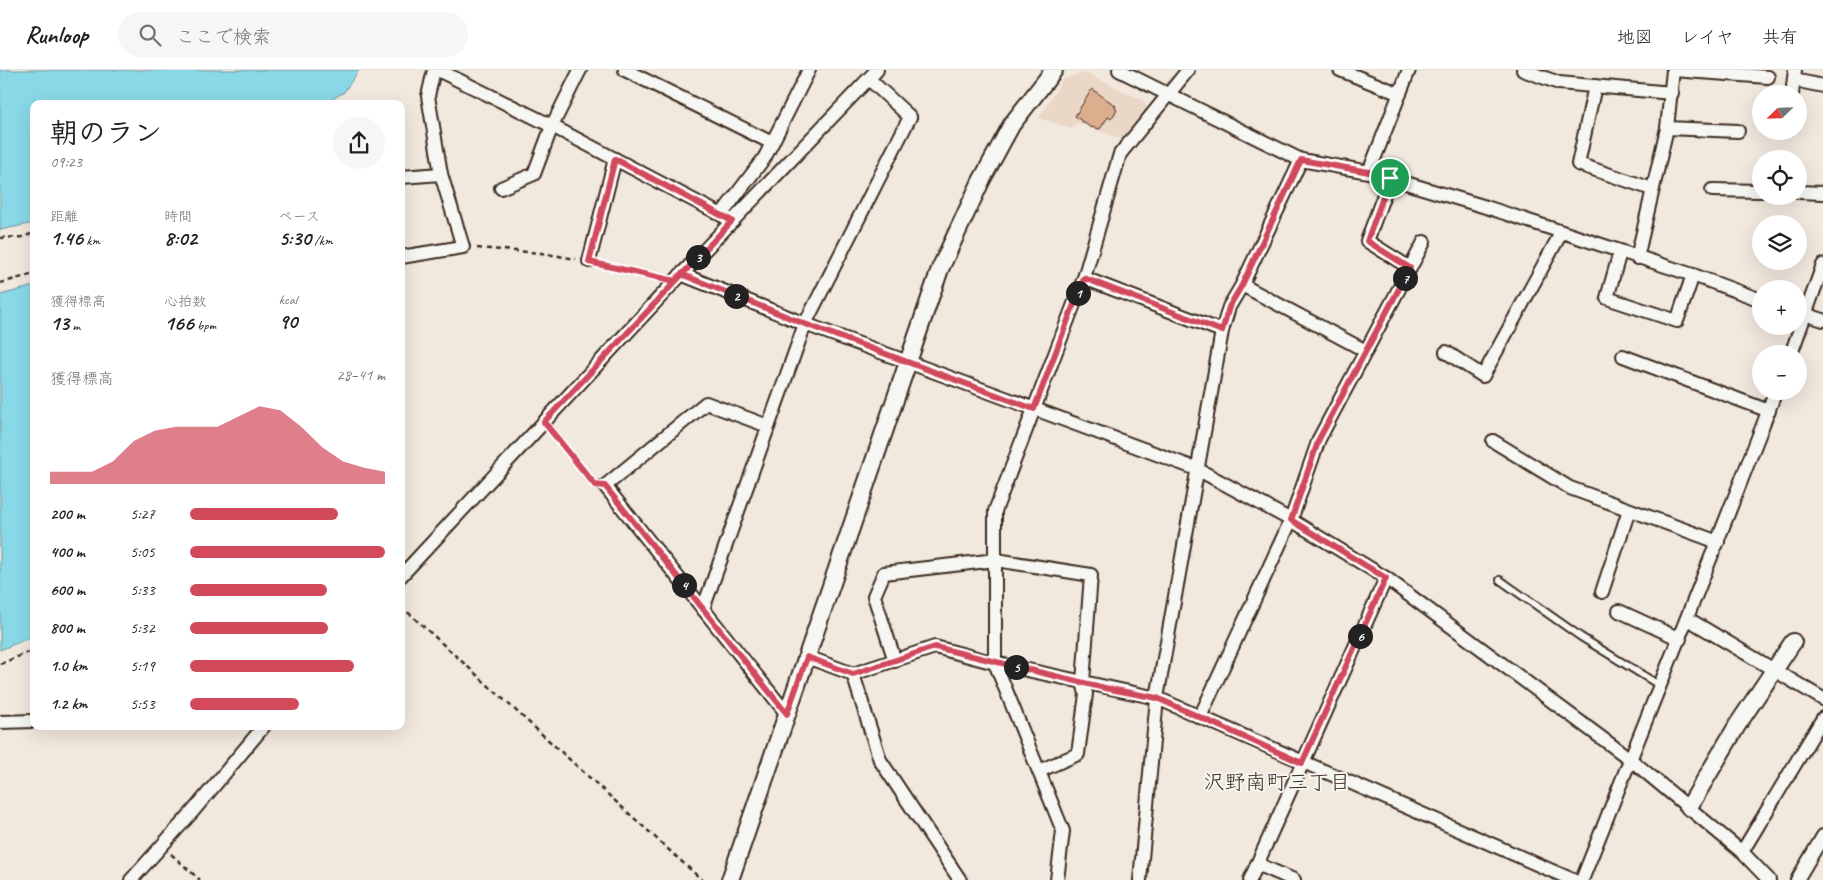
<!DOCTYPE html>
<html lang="ja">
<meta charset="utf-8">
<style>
body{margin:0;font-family:Caveat,"Klee One",sans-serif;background:#f6f6f6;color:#202124;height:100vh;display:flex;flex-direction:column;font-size:19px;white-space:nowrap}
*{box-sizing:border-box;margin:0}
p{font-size:16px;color:#757577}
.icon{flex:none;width:28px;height:28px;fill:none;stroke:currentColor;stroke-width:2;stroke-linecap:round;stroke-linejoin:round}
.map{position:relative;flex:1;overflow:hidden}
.details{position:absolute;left:30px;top:30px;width:375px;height:630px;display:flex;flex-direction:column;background:#fff;border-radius:10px;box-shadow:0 5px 20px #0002}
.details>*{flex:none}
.needle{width:32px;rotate:247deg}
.buttons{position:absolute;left:1752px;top:15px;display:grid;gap:10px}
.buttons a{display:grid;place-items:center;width:55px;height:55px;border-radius:50%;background:#fff;box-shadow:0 5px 20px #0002;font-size:25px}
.pin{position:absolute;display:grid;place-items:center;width:42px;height:42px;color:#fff;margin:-21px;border:2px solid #fff;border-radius:50%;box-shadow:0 1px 5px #0007}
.km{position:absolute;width:25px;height:25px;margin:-12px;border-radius:50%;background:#222;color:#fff;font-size:14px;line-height:25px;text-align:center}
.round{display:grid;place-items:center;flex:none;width:52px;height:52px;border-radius:26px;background:#f6f6f6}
.head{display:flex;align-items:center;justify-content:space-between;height:85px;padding:0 20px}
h1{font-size:28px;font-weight:800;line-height:38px}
.figures{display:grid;grid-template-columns:repeat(3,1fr);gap:8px;height:85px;padding:5px 20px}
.figures div{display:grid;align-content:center}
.figures b{font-size:21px;font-weight:800}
.figures small{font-size:14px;font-weight:400}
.figures p{font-size:14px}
.chart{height:140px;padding:10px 20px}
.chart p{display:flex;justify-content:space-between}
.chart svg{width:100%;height:90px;margin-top:5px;fill:#d1495b;opacity:.7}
ul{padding:0 20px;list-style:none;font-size:16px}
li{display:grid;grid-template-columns:80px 60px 1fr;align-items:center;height:38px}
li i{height:12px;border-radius:6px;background:#d1495b}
header{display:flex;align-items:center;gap:30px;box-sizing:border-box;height:70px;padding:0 25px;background:#fff;border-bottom:1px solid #e0e0e0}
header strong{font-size:24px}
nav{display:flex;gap:28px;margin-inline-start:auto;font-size:18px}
.search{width:350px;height:45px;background:#f6f6f6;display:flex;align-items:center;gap:12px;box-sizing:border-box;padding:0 18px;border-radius:28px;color:#757577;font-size:19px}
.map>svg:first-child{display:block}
.built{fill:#ebd7c6}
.water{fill:#89d8e7;stroke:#6a9297}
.building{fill:#ddae8e;stroke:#3b2a1e}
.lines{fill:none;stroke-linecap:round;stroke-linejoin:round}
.service-casing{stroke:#3b2a1e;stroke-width:10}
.minor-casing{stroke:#3b2a1e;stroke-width:16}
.tertiary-casing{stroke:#3b2a1e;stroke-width:20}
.path{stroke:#3b2a1e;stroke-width:2.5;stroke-dasharray:5 4;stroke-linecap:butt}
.service{stroke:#f6f6f2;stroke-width:6}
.minor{stroke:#f6f6f2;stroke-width:12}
.tertiary{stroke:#f6f6f2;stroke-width:16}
.route-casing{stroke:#fff;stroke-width:10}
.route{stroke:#d1495b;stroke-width:6}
.labels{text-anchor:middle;stroke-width:4;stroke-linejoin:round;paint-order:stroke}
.neighbourhood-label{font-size:21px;fill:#3b2a1e;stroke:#f6f6f2}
</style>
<header>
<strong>Runloop</strong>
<div class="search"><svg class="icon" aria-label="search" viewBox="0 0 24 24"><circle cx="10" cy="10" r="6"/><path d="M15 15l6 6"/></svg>ここで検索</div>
<nav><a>地図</a><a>レイヤ</a><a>共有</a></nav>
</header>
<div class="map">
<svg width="1823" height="810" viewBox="0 0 1823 810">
<rect width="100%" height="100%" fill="#f1e8de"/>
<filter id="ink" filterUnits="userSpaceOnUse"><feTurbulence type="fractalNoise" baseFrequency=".02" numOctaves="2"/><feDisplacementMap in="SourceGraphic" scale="10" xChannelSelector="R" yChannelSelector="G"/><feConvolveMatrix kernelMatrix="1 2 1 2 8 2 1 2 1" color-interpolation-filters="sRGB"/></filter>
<g filter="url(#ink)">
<!-- built -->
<path class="built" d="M1086,3L1144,31L1148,40L1122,69L1077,53L1072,59L1039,48L1063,9Z"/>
<!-- water -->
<g class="water">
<path d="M0,0H359L344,22L324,34H34V153L0,160Z"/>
<path d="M34,216V566L0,580V225Z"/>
</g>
<!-- building -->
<path class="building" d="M1092,19L1116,36L1115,38L1117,40L1111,49L1108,47L1100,59L1090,57L1075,46Z"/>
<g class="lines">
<defs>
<path id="service" d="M1500,510L1581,567L1659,615"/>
<g id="minor">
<path d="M438,0L552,56L733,151"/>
<path d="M625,0L772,73"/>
<path d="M1119,0L1301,90L1369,102L1486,137L1693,205L1761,230"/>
<path d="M1188,0L1120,84L1084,208L995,441V593L1157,628L1573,810"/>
<path d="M1340,0L1400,24"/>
<path d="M1523,0L1559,13L1672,23"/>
<path d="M1673,0L1768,7"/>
<path d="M1794,10L1823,16"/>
<path d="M1595,16L1578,94L1652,119"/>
<path d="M1792,24L1795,0"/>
<path d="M1667,58L1738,61"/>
<path d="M1369,102L1409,0"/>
<path d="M401,107L441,104"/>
<path d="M1390,108L1367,171L1410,198"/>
<path d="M501,118L534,104L552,56L580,0"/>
<path d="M1712,120L1761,121"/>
<path d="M1799,122L1823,123"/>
<path d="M721,145L765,87L809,0"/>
<path d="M1620,182L1607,228L1677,251L1693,205"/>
<path d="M401,187L463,177L441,104L428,26L434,0"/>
<path d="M1637,188L1667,58L1673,0"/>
<path d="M589,191L615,89"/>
<path d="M681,204L805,254L1197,399L1291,450L1386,508L1630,689L1742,782L1769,810"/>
<path d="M1084,208L1222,261"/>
<path d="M1242,215L1366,281"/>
<path d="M1799,242L1823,250"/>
<path d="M1446,282L1483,306L1561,163"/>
<path d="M1791,284L1823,195"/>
<path d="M1623,286L1769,341"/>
<path d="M768,356L706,333L605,416L787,644"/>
<path d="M1493,371L1570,418L1718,472"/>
<path d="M401,506L675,211L877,0"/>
<path d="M1602,522L1629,440"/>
<path d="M703,539L805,254L910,47L869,9"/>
<path d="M1619,541L1680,569"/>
<path d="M1688,549L1823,629"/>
<path d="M807,587L853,604L935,577L995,593L1063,761L1057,810"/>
<path d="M895,591L874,526L884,503L996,490L1091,505L1083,612L1086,624L1078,684L1039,701"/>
<path d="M853,604L880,690L960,810"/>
<path d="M1200,647L1291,450L1319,369L1424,172"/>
<path d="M0,652L34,651"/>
<path d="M1742,782L1823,648"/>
<path d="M1257,794L1294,810"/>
<path d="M131,810L194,740L264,656"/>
<path d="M1140,810L1157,628L1222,261L1229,237L1242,215L1301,90"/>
<path d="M1250,810L1386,508"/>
<path d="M1582,810C1647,647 1713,485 1776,321"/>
<path d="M1797,810L1823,766"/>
</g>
<g id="tertiary">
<path d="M1689,737L1738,654L1793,572"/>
<path d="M730,810L940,199L981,111L1012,54L1054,0"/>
</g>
</defs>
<!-- service casing -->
<use href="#service" class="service-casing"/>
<!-- minor casing -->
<use href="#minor" class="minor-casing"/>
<!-- tertiary casing -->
<use href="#tertiary" class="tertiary-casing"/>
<!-- path -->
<g class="path">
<path d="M0,168L22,167L34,163"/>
<path d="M477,178L541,183L576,189"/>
<path d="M601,194L661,207"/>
<path d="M0,213L34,204"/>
<path d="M552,362L593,412"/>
<path d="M401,536L702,810"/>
<path d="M0,594L34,580"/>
<path d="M171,784L200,810"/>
</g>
<!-- service -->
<use href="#service" class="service"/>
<!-- minor -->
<use href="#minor" class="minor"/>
<!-- tertiary -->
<use href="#tertiary" class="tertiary"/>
</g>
</g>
<g class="lines" filter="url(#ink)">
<defs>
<path id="route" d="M1390,108L1369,102L1301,90L1242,215L1229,237L1222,261L1084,208L1034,339L805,254L681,204L675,211L589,192L615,89L732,151L544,352L595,415L605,416L787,644L807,587L853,604L935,577L1105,618L1157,628L1302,693L1386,508L1291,450L1319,369L1410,198L1367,171L1390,108"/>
</defs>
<!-- route casing -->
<use href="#route" class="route-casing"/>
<!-- route -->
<use href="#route" class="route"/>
</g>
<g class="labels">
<!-- neighbourhood labels -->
<g class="neighbourhood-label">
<text x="1277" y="719">沢野南町三丁目</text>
</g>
</g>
</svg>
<div class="buttons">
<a><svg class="needle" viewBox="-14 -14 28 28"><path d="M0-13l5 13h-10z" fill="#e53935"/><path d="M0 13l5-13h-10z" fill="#757577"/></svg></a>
<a><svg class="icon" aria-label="locate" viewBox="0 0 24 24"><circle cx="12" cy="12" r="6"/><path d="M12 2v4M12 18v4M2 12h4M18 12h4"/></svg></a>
<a><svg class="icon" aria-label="layers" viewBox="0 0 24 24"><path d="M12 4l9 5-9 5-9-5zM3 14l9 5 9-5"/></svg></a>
<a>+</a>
<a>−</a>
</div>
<div class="pin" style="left:1390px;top:108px;background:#1e9e55"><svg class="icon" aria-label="arrive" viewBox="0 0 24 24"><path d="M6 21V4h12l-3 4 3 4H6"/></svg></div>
<b class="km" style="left:1078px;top:223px">1</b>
<b class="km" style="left:736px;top:226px">2</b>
<b class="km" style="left:698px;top:187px">3</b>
<b class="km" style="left:684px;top:515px">4</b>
<b class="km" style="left:1016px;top:597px">5</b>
<b class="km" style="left:1360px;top:566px">6</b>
<b class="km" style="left:1405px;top:208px">7</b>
<section class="details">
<div class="head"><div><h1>朝のラン</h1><p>09:23</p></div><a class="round"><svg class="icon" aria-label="share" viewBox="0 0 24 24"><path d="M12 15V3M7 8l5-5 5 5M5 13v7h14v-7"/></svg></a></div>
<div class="figures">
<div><p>距離</p><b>1.46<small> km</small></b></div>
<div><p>時間</p><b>8:02</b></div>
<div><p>ペース</p><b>5:30<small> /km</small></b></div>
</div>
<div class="figures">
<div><p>獲得標高</p><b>13<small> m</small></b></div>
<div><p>心拍数</p><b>166<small> bpm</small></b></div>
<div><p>kcal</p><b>90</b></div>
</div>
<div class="chart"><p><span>獲得標高</span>28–41 m</p>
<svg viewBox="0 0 160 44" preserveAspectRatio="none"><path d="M0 44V38L10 38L20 38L30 33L40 23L50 18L60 16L70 16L80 16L90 11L100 6L110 8L120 16L130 26L140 33L150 36L160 38V44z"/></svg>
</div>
<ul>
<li><b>200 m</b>5:27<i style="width:76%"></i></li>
<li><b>400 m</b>5:05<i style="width:100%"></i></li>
<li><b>600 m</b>5:33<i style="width:70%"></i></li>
<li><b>800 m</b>5:32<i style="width:71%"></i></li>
<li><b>1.0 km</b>5:19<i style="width:84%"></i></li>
<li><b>1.2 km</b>5:53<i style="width:56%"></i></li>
</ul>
</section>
</div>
